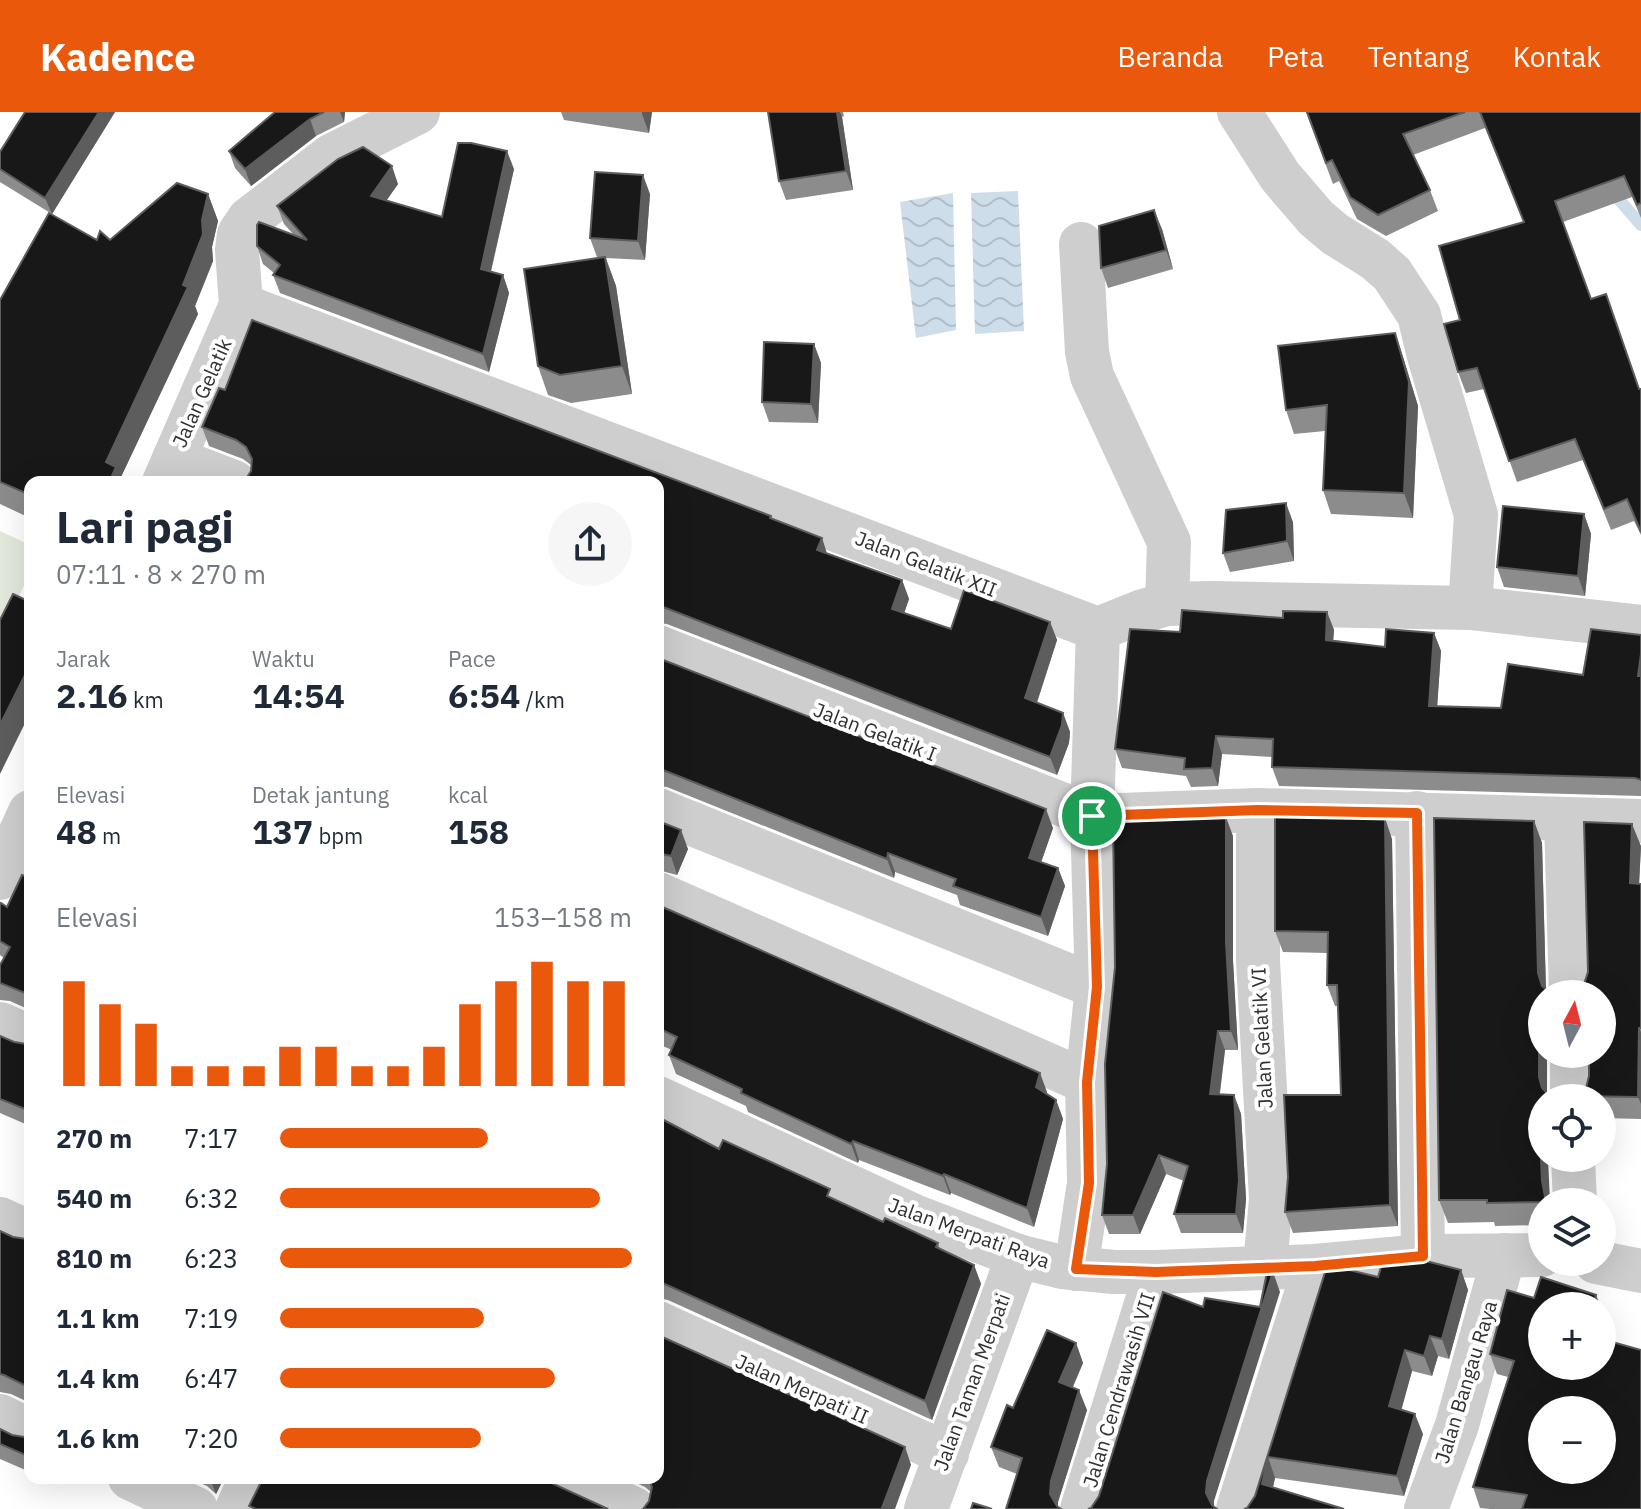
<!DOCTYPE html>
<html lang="id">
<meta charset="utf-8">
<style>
body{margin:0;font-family:"IBM Plex Sans",sans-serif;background:#f6f6f7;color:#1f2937;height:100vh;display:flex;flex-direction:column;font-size:30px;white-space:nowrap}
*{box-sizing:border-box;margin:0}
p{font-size:26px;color:#747a83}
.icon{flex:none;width:44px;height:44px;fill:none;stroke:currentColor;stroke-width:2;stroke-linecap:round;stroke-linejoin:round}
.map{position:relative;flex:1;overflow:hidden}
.drawer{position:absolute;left:24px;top:364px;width:640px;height:1008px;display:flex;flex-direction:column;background:#fff;border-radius:16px;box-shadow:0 8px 32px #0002}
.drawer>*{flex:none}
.needle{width:52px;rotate:7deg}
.buttons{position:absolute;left:1528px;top:868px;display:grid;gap:16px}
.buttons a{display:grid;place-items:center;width:88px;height:88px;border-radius:50%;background:#fff;box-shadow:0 8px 32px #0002;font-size:40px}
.pin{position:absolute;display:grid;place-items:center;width:68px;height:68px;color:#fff;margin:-34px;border:4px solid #fff;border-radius:50%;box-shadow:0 2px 8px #0007}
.round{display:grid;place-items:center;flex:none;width:84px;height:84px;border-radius:42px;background:#f6f6f7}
.head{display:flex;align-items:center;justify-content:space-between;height:136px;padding:0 32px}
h1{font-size:44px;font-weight:800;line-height:60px}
.figures{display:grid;grid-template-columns:repeat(3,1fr);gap:12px;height:136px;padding:8px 32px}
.figures div{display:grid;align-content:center}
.figures b{font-size:34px;font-weight:800}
.figures small{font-size:22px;font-weight:400}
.figures p{font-size:22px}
.chart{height:224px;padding:16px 32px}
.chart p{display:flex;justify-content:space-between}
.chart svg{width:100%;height:144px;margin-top:8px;stroke:#ea580c;stroke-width:6}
ul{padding:0 32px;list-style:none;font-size:26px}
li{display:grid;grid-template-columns:128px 96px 1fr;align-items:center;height:60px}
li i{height:20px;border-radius:10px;background:#ea580c}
header{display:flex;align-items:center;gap:48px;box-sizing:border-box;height:112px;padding:0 40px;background:#ea580c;color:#fff}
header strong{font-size:38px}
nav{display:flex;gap:44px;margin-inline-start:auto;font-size:28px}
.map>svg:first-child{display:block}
.grass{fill:#e3e9dd}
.water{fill:url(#water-waves)}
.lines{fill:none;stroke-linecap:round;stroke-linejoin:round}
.stream{stroke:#ceddea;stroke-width:12}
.minor{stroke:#cecece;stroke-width:44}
.tertiary{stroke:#cecece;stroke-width:44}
.wall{fill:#8c8c8c}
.shaded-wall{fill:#5d5d5d}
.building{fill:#181818;stroke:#5d5d5d;stroke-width:2;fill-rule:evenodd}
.route-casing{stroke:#fff;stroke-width:16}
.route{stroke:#ea580c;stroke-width:10}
.labels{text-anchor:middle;stroke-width:8;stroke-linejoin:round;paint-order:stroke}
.street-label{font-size:20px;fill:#313131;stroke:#fff}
</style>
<header>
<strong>Kadence</strong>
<nav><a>Beranda</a><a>Peta</a><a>Tentang</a><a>Kontak</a></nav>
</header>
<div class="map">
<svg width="1641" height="1397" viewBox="0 0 1641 1397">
<defs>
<pattern id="water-waves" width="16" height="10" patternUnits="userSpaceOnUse" patternTransform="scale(2)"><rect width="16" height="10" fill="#ceddea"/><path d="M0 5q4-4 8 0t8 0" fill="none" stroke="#b1bec9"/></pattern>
</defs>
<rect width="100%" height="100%" fill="#fff"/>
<!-- grass -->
<path class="grass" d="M0,419L30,433V461L0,525Z"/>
<!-- water -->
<g class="water">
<path d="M1018,79L1024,219L975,222L971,81Z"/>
<path d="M953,81L956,218L916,226L900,90Z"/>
</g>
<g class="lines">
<!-- stream -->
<path class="stream" d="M1609,76L1641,113"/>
<!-- minor -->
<g class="minor">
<path d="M1239,0L1280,64L1316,106L1335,122L1375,147L1392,162L1419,203L1429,244L1476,403L1470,496"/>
<path d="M1081,132L1087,240L1092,264L1169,430L1167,492"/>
<path d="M241,193L1098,517L1143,499L1167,492L1211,491L1470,496L1641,515"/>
<path d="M174,347L234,370"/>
<path d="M164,370L241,193L237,138L239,122L249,107L331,44L418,0"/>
<path d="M658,535L1092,704L1258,698L1641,709"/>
<path d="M658,698L1097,875"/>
<path d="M1258,698V849L1271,1087L1265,1154"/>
<path d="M1417,701L1423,1144"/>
<path d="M1566,707L1571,882"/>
<path d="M658,782L1087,970"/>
<path d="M0,912L30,925"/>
<path d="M1572,986V942"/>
<path d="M1573,1046L1575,1090"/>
<path d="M0,1107L30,1121"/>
<path d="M1076,1157L1089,1071L1087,970L1097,875L1092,704L1098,517"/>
<path d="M658,1211L947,1342"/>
<path d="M0,1304L30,1319"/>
<path d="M130,1366L196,1397"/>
<path d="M567,1366L634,1397"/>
<path d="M237,1397L251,1366"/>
<path d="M926,1397L1018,1144"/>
<path d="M1082,1397L1156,1160"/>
<path d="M1238,1397L1315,1154"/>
<path d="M1426,1397L1457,1313L1504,1143"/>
</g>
<!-- tertiary -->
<g class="tertiary">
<path d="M0,766L30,700"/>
<path d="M658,986L914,1104L1018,1144L1062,1155L1114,1160H1156L1315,1154L1423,1144L1542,1143"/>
<path d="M1596,1150L1641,1159"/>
</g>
</g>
<!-- wall -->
<g class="wall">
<path d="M25,0H115L52,102L0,70V40Z"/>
<path d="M275,0H345L344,10L316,24L251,74L235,56L229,39Z"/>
<path d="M561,0H652L649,21L564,8Z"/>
<path d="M768,0H843L844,4L842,5L853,78L786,88L779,69Z"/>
<path d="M1306,0H1641V106L1632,85L1563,110L1591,187L1639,277H1641V423L1634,409L1611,418L1583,348L1517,370L1484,277L1466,281L1458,260L1460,208L1524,110L1485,16L1413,43L1430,78L1438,99L1386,124L1357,107L1339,69L1333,72Z"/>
<path d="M514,57L491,160L503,163L509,181L489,260L280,181L273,163L274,161L263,152L257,134L294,123L284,112L277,94L398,72L386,89L442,105Z"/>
<path d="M208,82L218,109L212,135L213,149L195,194L198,202L120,367L121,370H30V406L0,392V188L97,128H110Z"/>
<path d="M650,82L645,148L606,146L616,174L632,282L571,291L548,283L538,254L605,145H597L590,126Z"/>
<path d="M1162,117L1173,157L1108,176L1101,156Z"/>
<path d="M252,208L771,404L772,407L822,426L827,442L902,468L909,487L904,501L951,517L964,478L1050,510L1057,528L1037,591L1063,601L1070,620L1069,631L1057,663L667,512L658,511V370H244L251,359V353L243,347L209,334L202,315L219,276L225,278Z"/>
<path d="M1395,221L1403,245L1418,294L1413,406L1331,402L1323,378L1325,319L1294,322L1286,298Z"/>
<path d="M814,232L821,251L818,311L769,310L762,290Z"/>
<path d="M1584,402L1591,422L1585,484L1504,475L1497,455Z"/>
<path d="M1293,410L1294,449L1230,460L1223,441Z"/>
<path d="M1327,500L1334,518L1333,528L1385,535L1434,521L1441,539L1437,594L1501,596L1583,563L1641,523V684L1279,674L1272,655L1273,645L1222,642L1218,674L1191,675L1186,664L1122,656L1115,637L1180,520Z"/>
<path d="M658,546L1053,716L1041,750L1058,756L1065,774L1048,824L960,793L957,783L895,760L894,766L667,675L658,674Z"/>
<path d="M658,709L688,737L677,763L658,758Z"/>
<path d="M1534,709L1542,731L1546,877L1547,981L1550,986H1542V1046H1548L1542,1090V1113L1495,1114L1494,1110L1448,1111L1439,1088Z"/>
<path d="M1233,724V849L1238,938H1225L1220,982L1234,983L1241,1002L1246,1087L1243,1121H1181L1174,1102L1184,1069L1166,1062L1140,1122H1109L1102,1103Z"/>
<path d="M1392,727L1398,1114L1293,1121L1285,1100L1341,983L1338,894H1335L1327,873L1328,841L1283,840L1275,819Z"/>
<path d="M1641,734L1639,772H1641V1007L1602,1006V986H1579L1578,984L1586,976L1589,964L1602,942L1577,881L1584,872Z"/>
<path d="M30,766V898L10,889L0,888V853L4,846L0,843V793L7,795Z"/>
<path d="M658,793L1047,980L1046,982L1056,988L1063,1007L1034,1115L951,1081L950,1083L859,1048L858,1051L748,1000L746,994L676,962L669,943L672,938L658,932Z"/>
<path d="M0,924L14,930L26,932L30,931V1014L0,1001Z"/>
<path d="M658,1005L719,1037L883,1110L938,1131L940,1137L974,1153L981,1172L932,1308L668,1188L658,1186Z"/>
<path d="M0,1119L13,1125L26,1127L30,1125V1291L11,1282L0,1280Z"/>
<path d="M1326,1157L1378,1165L1461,1158L1468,1178L1449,1247L1438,1244L1432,1264L1412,1259L1401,1297L1423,1322L1404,1384L1275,1366L1273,1375L1247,1396L1255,1384Z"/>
<path d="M1596,1183L1600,1194H1542V1254L1641,1397H1490L1480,1396L1473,1375L1508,1265L1497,1262L1490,1242L1534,1186Z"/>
<path d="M1076,1231L1083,1251L1073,1275L1087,1298L1058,1390V1395L1017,1362L999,1355L991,1335L1013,1296Z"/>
<path d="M0,1317L12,1323L24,1325L30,1323V1360L0,1347Z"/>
<path d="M905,1335L911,1353L649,1389L651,1380L645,1375L626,1366H658Z"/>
<path d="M43,1366H60L57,1372Z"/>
<path d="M189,1366H224L216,1382L207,1374Z"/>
</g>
<!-- shaded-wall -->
<g class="shaded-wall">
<path d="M99,0H115L52,102L45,86Z"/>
<path d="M340,0H345L344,10Z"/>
<path d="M642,0H652L649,21L642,2Z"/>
<path d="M837,0H840L842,5L853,78L846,59Z"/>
<path d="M310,7L316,24L251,74L245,57Z"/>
<path d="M507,39L514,57L487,175L481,157Z"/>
<path d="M392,54L398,72L377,102L371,84Z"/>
<path d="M643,63L650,82L645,148L638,129Z"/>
<path d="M208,82L218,109L212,135L213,149L195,194L198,202L120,367L121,370H109L106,350L183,173L202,108Z"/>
<path d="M1154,98L1162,117L1173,157L1166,138Z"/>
<path d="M605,145L616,174L632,282L622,254Z"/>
<path d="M503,163L509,181L489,260L483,242Z"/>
<path d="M1395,221L1403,245L1418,294L1413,406L1404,381Z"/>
<path d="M814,232L821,251L818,311L811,292Z"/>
<path d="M1286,391L1293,410L1294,449L1287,429Z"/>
<path d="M1584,402L1591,422L1585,484L1578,464Z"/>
<path d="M822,426L828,445L817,438Z"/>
<path d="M902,468L909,487L899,516L892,497Z"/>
<path d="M1327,500L1334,518L1332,546L1326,528Z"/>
<path d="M1050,510L1057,528L1032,605L1025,586Z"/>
<path d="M1434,521L1441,539L1436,612L1429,594Z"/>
<path d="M1641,542V573L1638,564Z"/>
<path d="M30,553V601L0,662V613Z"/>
<path d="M1063,601L1070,620L1069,631L1057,663L1050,645Z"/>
<path d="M1216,624L1222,642L1218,674L1212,656Z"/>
<path d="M1046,697L1053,716L1036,765L1029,746Z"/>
<path d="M1226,705L1233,724V849L1238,938L1231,919L1226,830Z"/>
<path d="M1385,706L1392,727L1398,1114L1390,1093Z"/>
<path d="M1534,709L1542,731L1546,882L1538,861Z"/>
<path d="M1632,712L1641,734L1638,793L1630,771Z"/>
<path d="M681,718L688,737L677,763L671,744Z"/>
<path d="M888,741L895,760L894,766L887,747Z"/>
<path d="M1058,756L1065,774L1048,824L1041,805Z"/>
<path d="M1542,908V942H1547V984H1545L1546,986H1545L1539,965V920Z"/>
<path d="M1639,916L1641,920V992L1638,985Z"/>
<path d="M1218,919L1225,938L1217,1001L1210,982Z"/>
<path d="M1040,961L1047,980L1043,994L1036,975Z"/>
<path d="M1234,983L1241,1002L1246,1087L1243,1121L1236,1102Z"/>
<path d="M1056,988L1063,1007L1034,1115L1027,1096Z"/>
<path d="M1542,1019V1046H1548L1550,1090H1546L1542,1069L1540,1025Z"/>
<path d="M853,1029L859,1048L858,1051L851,1032Z"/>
<path d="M1159,1043L1166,1062L1140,1122L1133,1103Z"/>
<path d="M944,1062L951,1081L950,1083L943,1064Z"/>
<path d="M974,1153L981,1172L932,1308L925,1289Z"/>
<path d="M1461,1158L1468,1178L1449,1247L1442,1227Z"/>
<path d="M1273,1160L1280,1180L1214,1389V1397L1206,1381L1207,1369Z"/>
<path d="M1596,1183L1600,1194H1592Z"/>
<path d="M1430,1224L1438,1244L1432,1264L1424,1244Z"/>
<path d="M1076,1231L1083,1251L1066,1290L1059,1270Z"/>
<path d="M1405,1238L1412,1259L1397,1314L1389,1294Z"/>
<path d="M1079,1278L1087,1298L1058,1390V1397L1050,1382L1051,1369Z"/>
<path d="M1415,1302L1423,1322L1404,1384L1397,1364Z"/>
<path d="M905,1335L911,1353L895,1397H882Z"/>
<path d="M1268,1345L1275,1366L1269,1392L1262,1372Z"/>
<path d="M210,1366H224L216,1382Z"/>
</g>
<!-- building -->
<g class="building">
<path d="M25,0H99L45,86L0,57V40Z"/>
<path d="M275,0H324L310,7L245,57L229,39Z"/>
<path d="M768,0H837L846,59L779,69Z"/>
<path d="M1307,0H1465L1403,22L1430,78L1378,103L1350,85L1332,48L1326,51Z"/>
<path d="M1480,0H1641V91L1637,93L1624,64L1555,89L1591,187L1606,182L1639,277H1641V420L1627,387L1604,397L1575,327L1509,349L1477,256L1458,260L1444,212L1460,208L1439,134L1524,110Z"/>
<path d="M458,31H471L507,39L481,157L503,163L483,242L273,163L280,153L257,134V113L259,110L307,128L277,94L338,47L363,35L392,54L371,84L442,105Z"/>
<path d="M595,60L643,63L638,129L590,126Z"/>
<path d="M177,71L208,82L202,108L203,122L183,173L188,175L106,350L116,355L109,370H30V383L0,370V188L49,101L97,128L100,119L110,128Z"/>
<path d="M1154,98L1166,138L1101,156L1099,114Z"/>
<path d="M605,145L622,254L560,263L538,254L524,157Z"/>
<path d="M252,208L771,404L770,406L822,426L817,438L902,468L892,497L951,517L964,478L1050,510L1025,586L1063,601L1062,613L1050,645L658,493V370H244L251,359L252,347L246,335L236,328L202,315L219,276L225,278Z"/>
<path d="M1395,221L1409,270L1404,381L1323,378L1327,293L1286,298L1278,234Z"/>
<path d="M764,230L814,232L811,292L762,290Z"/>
<path d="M1286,391L1287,429L1223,441L1226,398Z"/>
<path d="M1503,394L1584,402L1578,464L1497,455Z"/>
<path d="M13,482L30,490V553L0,613V508Z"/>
<path d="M1182,498L1283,506V499L1327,500L1326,528L1385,535L1386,517L1434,521L1429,594L1501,596L1508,552L1583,563L1591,517L1641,523V542L1638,564H1641V668L1635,666L1272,655L1273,627L1216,624L1212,656L1184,657L1185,646L1115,637L1130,517L1180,520Z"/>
<path d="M658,546L1046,697L1029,746L1058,756L1041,805L953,774L956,767L888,741L887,747L658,656Z"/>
<path d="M1275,703L1385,706L1390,1093L1285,1100L1288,1065L1284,983H1341L1339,922L1337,873H1327L1328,820L1275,819Z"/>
<path d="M1226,705V830L1231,919H1218L1210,982L1234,983L1239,1068L1236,1102H1174L1188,1054L1159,1043L1133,1103H1102L1107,1052L1105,952L1115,855L1113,709Z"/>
<path d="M1434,706L1534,709L1538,861L1542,874L1552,882H1542V908L1539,920V965L1542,976L1550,984H1545V986H1542V1019L1540,1025L1542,1069L1546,1090L1487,1091V1088H1439Z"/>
<path d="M658,709L681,718L671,744L658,741Z"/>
<path d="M1584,710L1632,712L1630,771L1641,772V916H1639L1638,985L1578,984L1586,976L1589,964V942H1602V882H1573L1577,881L1584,872L1588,860Z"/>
<path d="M22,763L30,766V883L0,871V853L10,835L0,829V793L1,791L7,795Z"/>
<path d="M658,793L1040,961L1036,975L1056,988L1027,1096L944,1062L943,1064L853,1029L851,1032L741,981L742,977L669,943L677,925L658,916Z"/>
<path d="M0,924L14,930L26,932L30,931V999L0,987Z"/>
<path d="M658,1005L719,1037L723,1028L830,1077L827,1084L883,1110L885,1106L938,1131L936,1135L974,1153L925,1289L658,1169Z"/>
<path d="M0,1119L13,1125L26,1127L30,1125V1276L4,1263L0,1262Z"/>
<path d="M1426,1149L1461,1158L1442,1227L1430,1224L1424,1244L1405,1238L1389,1294L1415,1302L1397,1364L1268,1345L1262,1372L1344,1397H1244L1247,1396L1255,1384L1326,1157L1341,1156L1378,1165L1382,1152Z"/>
<path d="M1267,1160H1273L1207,1369L1206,1381L1212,1393L1217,1397H1088L1091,1396L1099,1384L1163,1180L1203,1195L1205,1186L1260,1195Z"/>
<path d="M1541,1165L1596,1183L1592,1194H1542V1254H1602V1227L1641,1238V1397H1522L1527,1383L1473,1375L1514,1249L1490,1242L1507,1178L1534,1186ZM1542,1298H1602V1358H1542Z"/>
<path d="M1047,1218L1076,1231L1059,1270L1079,1278L1051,1369L1050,1382L1057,1394L1061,1397H1006L1022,1346L991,1335L1007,1293L1013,1296Z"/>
<path d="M658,1223L905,1335L882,1396L884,1397H643L649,1389L652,1375L648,1366H658Z"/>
<path d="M0,1317L12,1323L24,1325L30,1323V1345L0,1332Z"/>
<path d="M263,1366H545L549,1370L608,1397H256L249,1394Z"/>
<path d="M973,1391L992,1397H971Z"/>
</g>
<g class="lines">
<defs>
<path id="route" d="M1258,698L1417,701L1423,1144L1315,1154L1156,1160L1076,1157L1089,1071L1087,970L1097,875L1092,704Z"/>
</defs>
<!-- route casing -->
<use href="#route" class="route-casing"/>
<!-- route -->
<use href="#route" class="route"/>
</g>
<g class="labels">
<!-- street labels -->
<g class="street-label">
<text transform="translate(202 281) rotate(-66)" y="7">Jalan Gelatik</text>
<text transform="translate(926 452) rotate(21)" y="7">Jalan Gelatik XII</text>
<text transform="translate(875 620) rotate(21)" y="7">Jalan Gelatik I</text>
<text transform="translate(1262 926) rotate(-93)" y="7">Jalan Gelatik VI</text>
<text transform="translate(969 1121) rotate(20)" y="7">Jalan Merpati Raya</text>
<text transform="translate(972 1270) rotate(-70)" y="7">Jalan Taman Merpati</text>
<text transform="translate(1466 1270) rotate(-73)" y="7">Jalan Bangau Raya</text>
<text transform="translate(802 1277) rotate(24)" y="7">Jalan Merpati II</text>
<text transform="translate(1119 1278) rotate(-73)" y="7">Jalan Cendrawasih VII</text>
</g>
</g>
</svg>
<div class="buttons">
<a><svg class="needle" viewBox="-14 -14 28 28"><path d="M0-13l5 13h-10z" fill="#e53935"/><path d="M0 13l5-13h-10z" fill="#747a83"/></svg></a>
<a><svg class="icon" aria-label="locate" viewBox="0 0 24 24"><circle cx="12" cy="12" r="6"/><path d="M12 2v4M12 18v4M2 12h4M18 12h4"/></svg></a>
<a><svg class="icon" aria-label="layers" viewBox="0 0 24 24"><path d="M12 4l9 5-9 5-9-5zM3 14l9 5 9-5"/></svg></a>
<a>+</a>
<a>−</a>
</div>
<div class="pin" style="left:1092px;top:704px;background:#1e9e55"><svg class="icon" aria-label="arrive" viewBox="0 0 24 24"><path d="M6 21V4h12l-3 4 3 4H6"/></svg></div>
<section class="drawer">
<div class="head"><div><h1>Lari pagi</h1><p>07:11 · 8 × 270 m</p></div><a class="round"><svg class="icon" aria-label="share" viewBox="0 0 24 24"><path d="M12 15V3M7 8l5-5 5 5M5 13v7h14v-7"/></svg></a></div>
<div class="figures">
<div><p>Jarak</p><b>2.16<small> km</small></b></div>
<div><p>Waktu</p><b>14:54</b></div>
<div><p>Pace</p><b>6:54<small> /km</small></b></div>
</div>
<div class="figures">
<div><p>Elevasi</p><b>48<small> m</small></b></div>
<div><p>Detak jantung</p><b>137<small> bpm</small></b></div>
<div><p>kcal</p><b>158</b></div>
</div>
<div class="chart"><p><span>Elevasi</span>153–158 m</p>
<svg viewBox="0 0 160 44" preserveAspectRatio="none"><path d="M5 44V12M15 44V19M25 44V25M35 44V38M45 44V38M55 44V38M65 44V32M75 44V32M85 44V38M95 44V38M105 44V32M115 44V19M125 44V12M135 44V6M145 44V12M155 44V12"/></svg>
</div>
<ul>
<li><b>270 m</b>7:17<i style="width:59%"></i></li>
<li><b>540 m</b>6:32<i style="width:91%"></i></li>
<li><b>810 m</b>6:23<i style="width:100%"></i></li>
<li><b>1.1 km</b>7:19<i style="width:58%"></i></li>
<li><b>1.4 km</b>6:47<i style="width:78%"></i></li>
<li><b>1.6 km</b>7:20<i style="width:57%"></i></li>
</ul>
</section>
</div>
